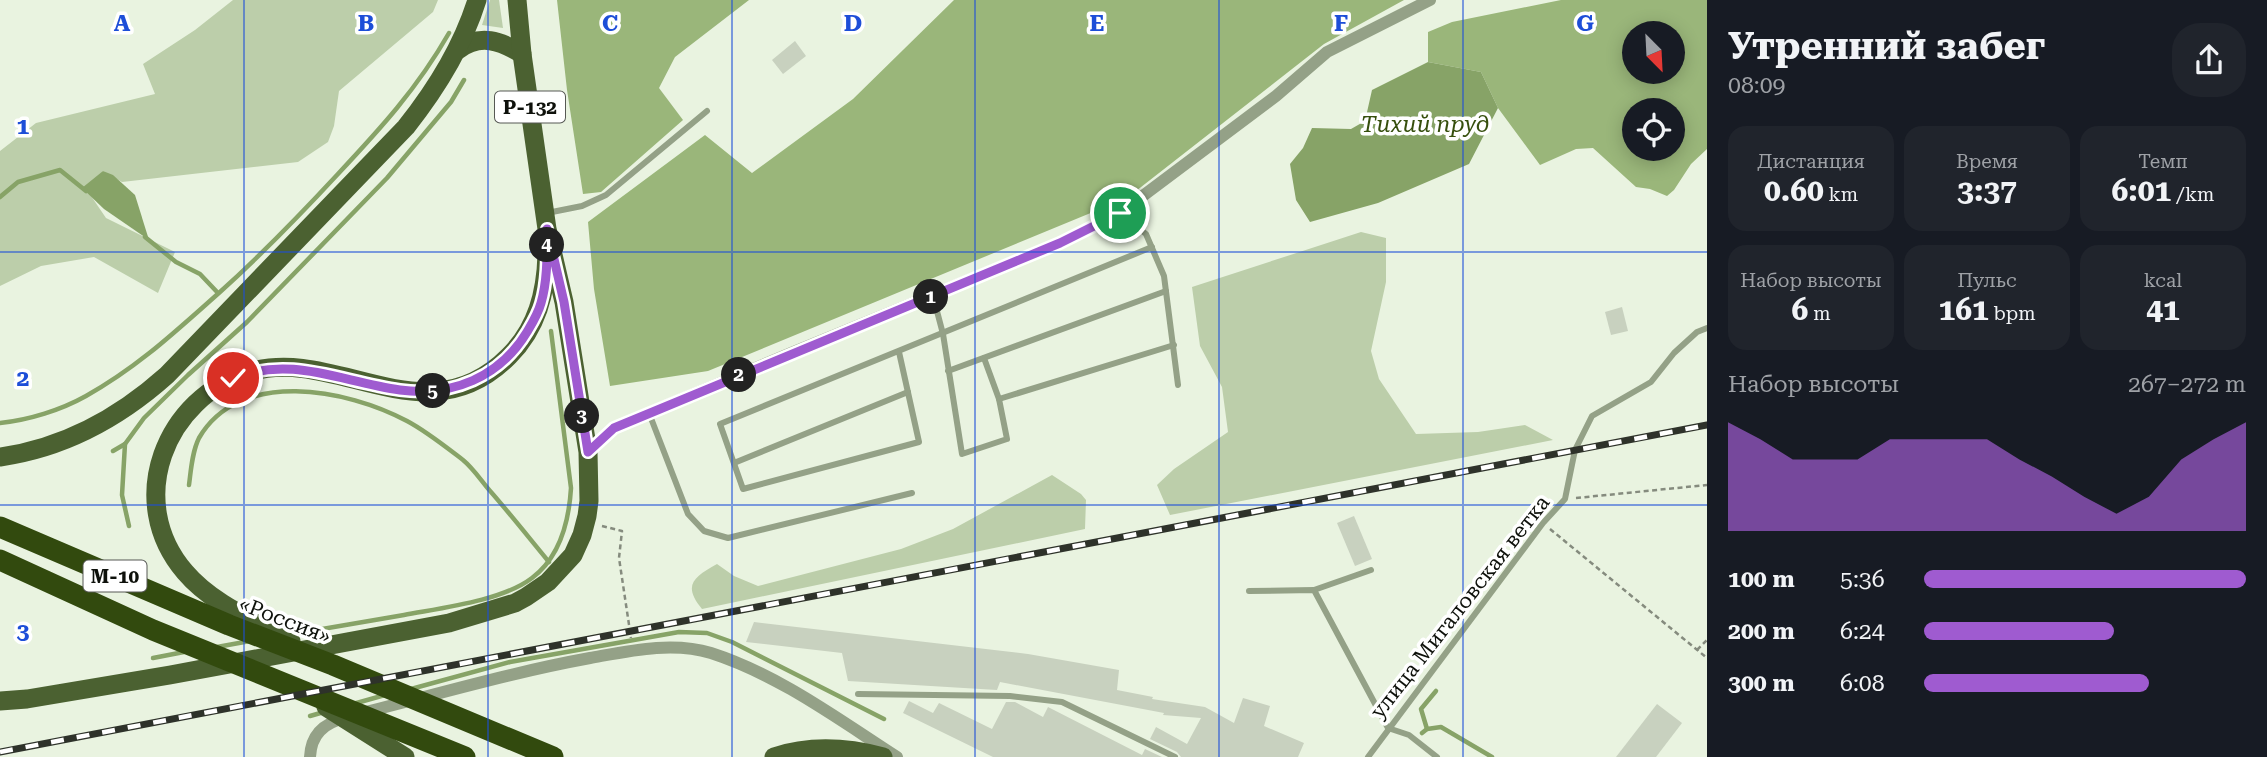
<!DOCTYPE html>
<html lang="ru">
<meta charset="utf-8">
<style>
body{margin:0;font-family:"Roboto Serif",serif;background:#20242c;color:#f1f3f6;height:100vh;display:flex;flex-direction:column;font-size:26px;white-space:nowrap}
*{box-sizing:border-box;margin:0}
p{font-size:23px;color:#9ea1a6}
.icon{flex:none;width:38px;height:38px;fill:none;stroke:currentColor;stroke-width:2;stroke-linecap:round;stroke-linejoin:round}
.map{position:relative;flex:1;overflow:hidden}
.details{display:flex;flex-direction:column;background:#171b24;width:560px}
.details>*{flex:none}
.needle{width:46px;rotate:156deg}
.controls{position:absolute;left:1622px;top:21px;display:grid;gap:14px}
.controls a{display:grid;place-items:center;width:63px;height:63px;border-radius:50%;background:#171b24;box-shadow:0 4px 18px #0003;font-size:35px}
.pin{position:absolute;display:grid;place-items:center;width:60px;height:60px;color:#fff;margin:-30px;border:4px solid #fff;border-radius:50%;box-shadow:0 2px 7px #0007}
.km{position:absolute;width:35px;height:35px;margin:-18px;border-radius:50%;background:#222;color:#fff;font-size:19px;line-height:35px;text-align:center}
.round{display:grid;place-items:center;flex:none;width:74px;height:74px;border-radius:28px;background:#20242c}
.head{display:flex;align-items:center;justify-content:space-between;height:119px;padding:0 21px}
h1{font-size:38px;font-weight:700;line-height:52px}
.metrics{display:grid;grid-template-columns:repeat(3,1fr);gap:10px;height:119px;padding:7px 21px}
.metrics div{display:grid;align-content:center;border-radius:18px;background:#20242c;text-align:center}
.metrics b{font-size:30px;font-weight:700}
.metrics small{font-size:19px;font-weight:400}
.metrics p{font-size:19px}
.chart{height:196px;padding:14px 21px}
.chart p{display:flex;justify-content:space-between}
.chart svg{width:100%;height:126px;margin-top:7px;fill:#9f5bd0;opacity:.7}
ul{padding:0 21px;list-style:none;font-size:23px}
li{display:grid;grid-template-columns:112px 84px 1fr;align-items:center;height:52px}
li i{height:18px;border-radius:9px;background:#9f5bd0}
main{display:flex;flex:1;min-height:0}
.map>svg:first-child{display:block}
.green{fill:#bcceaa}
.forest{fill:#9ab67a;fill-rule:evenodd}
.water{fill:#87a367}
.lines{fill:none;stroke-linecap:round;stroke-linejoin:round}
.stream{stroke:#87a367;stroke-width:4.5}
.building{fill:#c8d1bf}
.path{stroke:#858b7e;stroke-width:2.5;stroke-dasharray:5 3.5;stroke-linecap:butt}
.lane{stroke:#94a187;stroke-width:6}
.street{stroke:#94a187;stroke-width:12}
.primary{stroke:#4b6131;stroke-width:19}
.highway{stroke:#324a0e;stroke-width:21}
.rail-casing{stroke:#2e322a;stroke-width:7}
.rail{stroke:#fff;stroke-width:4.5;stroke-dasharray:13;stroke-linecap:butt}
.route-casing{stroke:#fff;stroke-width:14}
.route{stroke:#9f5bd0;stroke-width:9}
.grid{fill:none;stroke:#1d4ed8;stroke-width:2;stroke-opacity:0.55}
.labels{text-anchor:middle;stroke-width:7;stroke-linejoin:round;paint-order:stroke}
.shield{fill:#fff;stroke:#565854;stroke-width:2}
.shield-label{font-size:19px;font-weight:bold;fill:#0e110b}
.street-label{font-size:21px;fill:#0e110b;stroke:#fff}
.water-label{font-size:23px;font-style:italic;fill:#364f0d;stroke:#fff}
.grid-label{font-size:23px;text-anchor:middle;font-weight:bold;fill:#1d4ed8;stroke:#fff;stroke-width:7;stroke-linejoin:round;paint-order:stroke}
</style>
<main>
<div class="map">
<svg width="1707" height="757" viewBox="0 0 1707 757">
<rect width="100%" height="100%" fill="#e9f3e0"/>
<!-- green -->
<g class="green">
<path d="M233,0H438L433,12L339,91L334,126L328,142L298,162L122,182L103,171L89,193L106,218L175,252L158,293L94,257L41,266L0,286V151L36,123L155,94L143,64L195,30Z"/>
<path d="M490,0H499L503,28L482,25Z"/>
<path d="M1361,232L1386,238V282L1371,351L1379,379L1416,434L1478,432L1525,425L1553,440L1170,515L1157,485L1174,469L1228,432L1222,387L1200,346L1192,287Z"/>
<path d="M1052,475L1081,494L1086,500L1085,529L702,609C682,585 694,577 717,564L734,576L758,586L901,549L953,529Z"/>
</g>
<!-- forest -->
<g class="forest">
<path d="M557,0H749L675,57L659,88L683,120L601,192L583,194L567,90Z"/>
<path d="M954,0H1404L1324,44L1127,198L708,371L610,386L594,289L588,222L705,135L752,173L853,99Z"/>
<path d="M1561,0H1707V149L1691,164L1674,190L1667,196L1650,189L1636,187L1593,148L1576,149L1540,165L1498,108L1481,72L1428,62V32L1452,22ZM1634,33H1673V72H1634ZM1634,110H1673V149H1634Z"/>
</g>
<!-- water -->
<g class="water">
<path d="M1428,62L1481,72L1498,108L1469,164L1378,203L1310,222L1296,200L1290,164L1303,148L1312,128L1351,129L1365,121L1372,90Z"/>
<path d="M103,171L113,175L135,195L149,240L104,209L82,188Z"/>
</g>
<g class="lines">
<!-- stream -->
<g class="stream">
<path d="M0,197L18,182L60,170L86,191"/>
<path d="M145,237L176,262L200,274L218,293"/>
<path d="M0,423C29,420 61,410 86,396C138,367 176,331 220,292C261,255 299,216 337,175C380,129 417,89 449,33"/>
<path d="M125,444L122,495L129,526"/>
<path d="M113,451L125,444L144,418L188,375L247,322L387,178L451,102L464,80"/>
<path d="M189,485C191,470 192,452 199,438C240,368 347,389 407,421C426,431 446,447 463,460C474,469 482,482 491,492C511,515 530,539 549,562"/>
<path d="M293,634C330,628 367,621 404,615C441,608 502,601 532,578C560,557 569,521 571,488L551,331"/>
<path d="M217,647L250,641"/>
<path d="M153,658L184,652"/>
<path d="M411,689L510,662L679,632L707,633L732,642L884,719"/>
<path d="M353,704L385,695"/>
<path d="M310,716L324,712"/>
<path d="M1427,729L1421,709L1436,691"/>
<path d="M1422,733L1427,729L1441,727L1492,757"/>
</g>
</g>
<!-- building -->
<g class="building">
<path d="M795,41L806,56L783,74L772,60Z"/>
<path d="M1622,307L1628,331L1611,335L1605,312Z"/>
<path d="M1354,516L1372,559L1355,566L1337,523Z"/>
<path d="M754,622L1028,654L1119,670L1117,690L1153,697L1152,699L1205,707L1234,723L1243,698L1270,706L1264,726L1304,743L1298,757H1181L1177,752L1150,739L1156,727L1187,744L1201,718L1163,715L1164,713L1000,682L997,690L848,681L842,653L746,642Z"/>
<path d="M909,701L933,713L939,703L992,729L1006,702H1015L1043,717L1048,707L1142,755L1145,749L1162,757H993L903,713Z"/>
<path d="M1657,704L1682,723L1656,757H1616Z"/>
</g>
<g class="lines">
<!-- path -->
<g class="path">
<path d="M1576,498L1707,485"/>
<path d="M602,526L622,531L619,558L631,638"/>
<path d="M1550,529L1707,658"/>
<path d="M1697,650L1707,640"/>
</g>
<!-- lane -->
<g class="lane">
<path d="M547,213L582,206L606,195L707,111"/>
<path d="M1120,213L1146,234L1164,276L1178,385"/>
<path d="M933,296L943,334L962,454L1007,439L999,399L984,358"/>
<path d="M899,352L919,442L743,489L720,424L1152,247"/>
<path d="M948,371L1166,291"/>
<path d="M999,399L1174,345"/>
<path d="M649,413L688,514L704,531L728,538L912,493"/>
<path d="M734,463L908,392"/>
<path d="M1314,590L1371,570"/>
<path d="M1249,591L1314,590L1388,728L1409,735L1437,757"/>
<path d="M858,694L1010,696L1062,702L1175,757"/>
<path d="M1368,757L1543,523L1565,499L1575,450L1592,416L1651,382L1674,353L1697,332L1707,328"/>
</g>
<!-- street -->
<g class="street">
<path d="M588,452L614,428L796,351L1060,243L1120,213L1276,96L1327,52L1430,0"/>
<path d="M362,713C438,694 513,672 590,658C629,651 672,641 711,653C779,675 838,719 897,757"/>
<path d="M310,757C311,734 324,723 345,718"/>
</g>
<!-- primary -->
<g class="primary">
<path d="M458,50C480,33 501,41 522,54"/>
<path d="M0,457C64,448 119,418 167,375L406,127C437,88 462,48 477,0"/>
<path d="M291,641C255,621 212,604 185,572C124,501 165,397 250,372C336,346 426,440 509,356C537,328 546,293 547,254"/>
<path d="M0,701L27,699L170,675L449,623L515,603L526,597L548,582L573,555L582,535L587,516L589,501L588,452L564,302L547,229L522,54L517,0"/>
<path d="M326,707L405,757"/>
<path d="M774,757C810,745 846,747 883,757"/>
</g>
<!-- highway -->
<g class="highway">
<path d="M0,527L229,625L333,665L553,757"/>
<path d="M0,560L153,630L465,757"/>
</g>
<defs>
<path id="rail" d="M0,752L1707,425"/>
</defs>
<!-- rail casing -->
<use href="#rail" class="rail-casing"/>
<!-- rail -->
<use href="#rail" class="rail"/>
</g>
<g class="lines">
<defs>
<path id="route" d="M233,378C293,355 341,382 400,390C452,397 500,377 527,332C533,322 538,314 541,303C548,279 547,253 547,229L564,302L588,452L614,428L1060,243L1120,213"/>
</defs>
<!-- route casing -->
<use href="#route" class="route-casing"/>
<!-- route -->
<use href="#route" class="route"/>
</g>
<!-- grid -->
<path class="grid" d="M244,0V757M488,0V757M732,0V757M975,0V757M1219,0V757M1463,0V757M0,252H1707M0,505H1707"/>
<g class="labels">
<!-- shield labels -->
<g class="shield">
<rect x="495" y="91.5" width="70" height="31" rx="5"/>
<rect x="83.5" y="560.5" width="63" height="31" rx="5"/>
</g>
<g class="shield-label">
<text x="530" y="114">Р-132</text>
<text x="115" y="583">М-10</text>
</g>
<!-- street labels -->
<g class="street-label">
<text transform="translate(1460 607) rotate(-52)" y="7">улица Мигаловская ветка</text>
<text transform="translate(285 620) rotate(21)" y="7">«Россия»</text>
</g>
<!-- water labels -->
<g class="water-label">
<text x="1425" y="132">Тихий пруд</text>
</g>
</g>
<g class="grid-label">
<text x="122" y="31">A</text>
<text x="366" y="31">B</text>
<text x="610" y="31">C</text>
<text x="853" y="31">D</text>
<text x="1097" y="31">E</text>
<text x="1341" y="31">F</text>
<text x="1585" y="31">G</text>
<text x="23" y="134">1</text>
<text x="23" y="386">2</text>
<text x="23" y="639">3</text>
</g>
</svg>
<div class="controls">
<a><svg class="needle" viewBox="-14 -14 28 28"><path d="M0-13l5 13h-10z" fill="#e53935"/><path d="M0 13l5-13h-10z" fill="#9ea1a6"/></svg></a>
<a><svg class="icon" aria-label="locate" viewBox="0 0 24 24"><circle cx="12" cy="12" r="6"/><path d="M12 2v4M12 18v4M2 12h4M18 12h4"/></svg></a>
</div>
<div class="pin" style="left:1120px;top:213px;background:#1e9e55"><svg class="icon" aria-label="arrive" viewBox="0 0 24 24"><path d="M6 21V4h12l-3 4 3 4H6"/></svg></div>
<div class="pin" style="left:233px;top:378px;background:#d93025"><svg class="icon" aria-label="check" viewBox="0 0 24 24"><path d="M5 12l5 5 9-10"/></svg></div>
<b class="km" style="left:931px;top:297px">1</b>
<b class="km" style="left:739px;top:375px">2</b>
<b class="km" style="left:582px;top:416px">3</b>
<b class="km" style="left:547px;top:245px">4</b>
<b class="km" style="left:433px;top:391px">5</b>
</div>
<section class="details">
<div class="head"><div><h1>Утренний забег</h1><p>08:09</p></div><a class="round"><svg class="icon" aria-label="share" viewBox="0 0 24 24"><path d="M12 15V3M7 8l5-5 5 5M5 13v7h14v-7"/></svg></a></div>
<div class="metrics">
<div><p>Дистанция</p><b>0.60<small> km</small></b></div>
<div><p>Время</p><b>3:37</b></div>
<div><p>Темп</p><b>6:01<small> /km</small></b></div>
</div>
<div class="metrics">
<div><p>Набор высоты</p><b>6<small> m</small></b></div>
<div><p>Пульс</p><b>161<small> bpm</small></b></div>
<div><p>kcal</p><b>41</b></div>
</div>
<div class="chart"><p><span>Набор высоты</span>267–272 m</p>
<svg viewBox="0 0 160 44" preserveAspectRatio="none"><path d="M0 44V6L10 12L20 19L30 19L40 19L50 12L60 12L70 12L80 12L90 19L100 25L110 32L120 38L130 32L140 19L150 12L160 6V44z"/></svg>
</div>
<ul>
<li><b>100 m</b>5:36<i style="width:100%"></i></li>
<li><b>200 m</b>6:24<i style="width:59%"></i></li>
<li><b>300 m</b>6:08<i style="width:70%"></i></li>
</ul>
</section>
</main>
